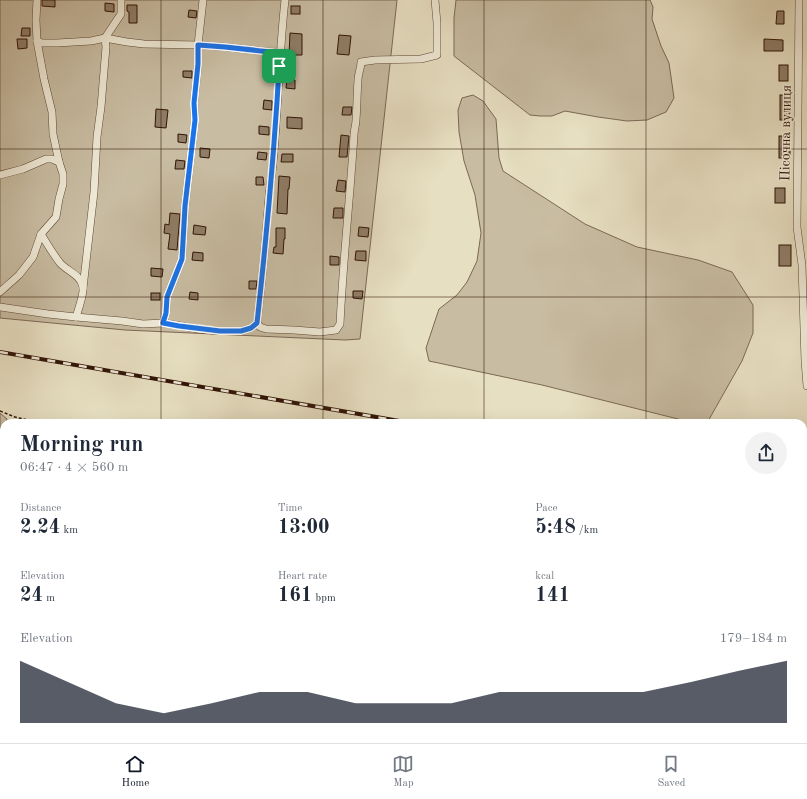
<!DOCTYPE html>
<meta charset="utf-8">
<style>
body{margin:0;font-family:"Old Standard TT",serif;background:#f2f2f3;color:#1f2937;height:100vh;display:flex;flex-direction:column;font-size:15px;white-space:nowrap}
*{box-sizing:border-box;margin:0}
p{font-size:13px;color:#747a83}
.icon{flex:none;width:22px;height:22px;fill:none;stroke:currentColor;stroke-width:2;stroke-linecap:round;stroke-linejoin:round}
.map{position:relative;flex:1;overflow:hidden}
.drawer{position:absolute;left:0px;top:419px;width:807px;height:324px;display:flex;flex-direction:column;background:#fff;border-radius:12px 12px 0 0;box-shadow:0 4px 16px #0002}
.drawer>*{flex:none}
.pin{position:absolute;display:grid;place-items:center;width:34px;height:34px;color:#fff;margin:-17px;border-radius:8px;box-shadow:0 2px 6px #0006}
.round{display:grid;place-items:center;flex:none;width:42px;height:42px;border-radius:21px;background:#f2f2f3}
.overview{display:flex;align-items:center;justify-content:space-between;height:68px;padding:0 20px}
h1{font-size:22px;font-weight:600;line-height:30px}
.metrics{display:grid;grid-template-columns:repeat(3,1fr);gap:6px;height:68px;padding:4px 20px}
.metrics div{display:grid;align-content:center}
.metrics b{font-size:20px;font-weight:600}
.metrics small{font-size:11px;font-weight:400}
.metrics p{font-size:11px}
.chart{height:112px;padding:8px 20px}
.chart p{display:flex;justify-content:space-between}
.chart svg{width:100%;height:72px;margin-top:4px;fill:#111827;opacity:.7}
.dock{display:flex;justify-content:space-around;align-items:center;height:56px;border-top:1px solid #e0e1e3;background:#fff;font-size:11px;color:#747a83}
.dock a{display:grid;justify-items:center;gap:2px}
.dock .on{color:#111827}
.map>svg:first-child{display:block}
.green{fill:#c8bca2;stroke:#7c6854}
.water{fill:#a99a82;stroke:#796450}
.building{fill:#8f7d67;stroke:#301305}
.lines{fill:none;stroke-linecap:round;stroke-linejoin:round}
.lane-casing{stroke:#5e4634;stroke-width:5}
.street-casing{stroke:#5e4634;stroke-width:8}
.path{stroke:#301305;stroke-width:1.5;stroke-dasharray:3 2;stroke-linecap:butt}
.lane{stroke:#efead7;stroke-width:3.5}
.street{stroke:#efead7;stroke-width:7}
.rail-casing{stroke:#301305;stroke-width:4}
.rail{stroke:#efead7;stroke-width:2.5;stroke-dasharray:8;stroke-linecap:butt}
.route-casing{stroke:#fff;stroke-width:8}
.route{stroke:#1a73e8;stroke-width:5}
.grid{fill:none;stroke:#301305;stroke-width:1;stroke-opacity:0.55}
.labels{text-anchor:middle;stroke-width:3;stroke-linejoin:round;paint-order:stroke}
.street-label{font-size:14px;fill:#301305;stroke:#efead7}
</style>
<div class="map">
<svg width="807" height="743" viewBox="0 0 807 743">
<rect width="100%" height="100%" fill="#e7dfc2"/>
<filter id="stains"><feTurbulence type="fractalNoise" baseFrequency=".005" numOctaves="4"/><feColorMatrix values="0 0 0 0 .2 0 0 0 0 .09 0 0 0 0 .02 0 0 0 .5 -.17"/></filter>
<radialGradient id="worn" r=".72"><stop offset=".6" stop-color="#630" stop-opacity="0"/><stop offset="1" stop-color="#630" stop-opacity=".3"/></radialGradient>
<!-- green -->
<g class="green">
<path d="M0,0H397L360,339L345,340L125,330L0,318Z"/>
<path d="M456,0H650L653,7L652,19L661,46L669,63L674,98L666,112L647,120L627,121L598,117L565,111L552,116H540L530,115L454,56V18Z"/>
<path d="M473,95L483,101L496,119L499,158L503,171L585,224L637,247L698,260L732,272L753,305V333L742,361L707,423H690L678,419L542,385L429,361L426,348L439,309L457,295L467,282L477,261L481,233L475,195L464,161L459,132L458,110L462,98Z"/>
<path d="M0,413L7,419L6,423H4V433L0,438Z"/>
<path d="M0,449H4V592L0,593Z"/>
<path d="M803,543L806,544L807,553V640L803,641Z"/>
<path d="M4,668V739H534L533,743H0V670Z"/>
<path d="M731,739H747L746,743H729Z"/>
</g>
<!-- water -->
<path class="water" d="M557,739H731L729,743H557Z"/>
<!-- building -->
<g class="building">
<path d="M42,0H55V7L42,6Z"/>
<path d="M105,3L114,4V12L105,11Z"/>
<path d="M127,5H137V23H129V12L127,11Z"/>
<rect x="291" y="6" width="9" height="8"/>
<path d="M189,10L197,11L196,18L188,17Z"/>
<path d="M777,11H784V24H776Z"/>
<path d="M22,28H30V36H21Z"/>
<path d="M290,33L302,34V55H289Z"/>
<path d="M339,35L351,36L349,55L337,54Z"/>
<path d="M17,39H27V48L18,49Z"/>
<path d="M764,39L783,40V51H764Z"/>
<rect x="779" y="65" width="9" height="16"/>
<path d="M183,71H192V78L183,77Z"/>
<path d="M287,79L295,80V89L286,88Z"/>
<rect x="780" y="95" width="8" height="25"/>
<path d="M264,100L272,101V110L263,109Z"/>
<path d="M343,107H352L351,115H342Z"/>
<path d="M156,109L168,110L166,128L155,127Z"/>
<path d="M287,117L302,118V129L287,128Z"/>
<path d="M259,126L269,127V135L259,134Z"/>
<path d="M178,134L187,135L186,143L178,142Z"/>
<path d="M341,135L349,136L347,157H339Z"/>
<rect x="779" y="136" width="11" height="22"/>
<path d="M200,148L210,149L209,158L200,157Z"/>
<path d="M258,152L267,153L266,160L257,159Z"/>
<path d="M282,154H293V162H281Z"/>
<path d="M176,160L185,161L184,169H175Z"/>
<path d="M279,176L290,177L289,189H288L287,214L277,213Z"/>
<path d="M256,177H263L264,185H256Z"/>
<path d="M338,180L346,181L345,192L336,191Z"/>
<rect x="775" y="188" width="10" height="15"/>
<path d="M334,208H343V218H333Z"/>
<path d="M170,213L180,214L177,250L168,249L170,234L164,233L165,224L169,225Z"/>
<path d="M194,225L206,227L205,235L193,234Z"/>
<path d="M359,227L369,228L368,237L358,236Z"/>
<path d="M276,228H285V239H284L283,254L273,253L274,247H276Z"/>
<rect x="779" y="245" width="12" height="21"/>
<path d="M356,251H366V261L355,260Z"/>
<path d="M193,252L203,253V261L192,260Z"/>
<path d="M330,256L339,257V265H330Z"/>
<path d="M151,268L163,269L162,277L151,276Z"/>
<path d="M249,281H257L256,289H249Z"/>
<path d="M353,291H363L362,299L353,298Z"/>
<path d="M190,292L198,293V300L189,299Z"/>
<rect x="151" y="293" width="9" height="7"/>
</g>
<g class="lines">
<defs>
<g id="lane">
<path d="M803,517H807"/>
<path d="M0,593L4,592"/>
<path d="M0,697H4"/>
<path d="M98,743L100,739"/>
<path d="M190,743L192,739"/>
<path d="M533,743L534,739"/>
</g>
<g id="street">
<path d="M203,0L198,45L225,47L280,53"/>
<path d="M799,0L797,227L802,265L805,361L807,386"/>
<path d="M37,41L42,43H57L91,41L105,38L127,42L144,44L198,45V65L194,103L195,120L185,206L182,259L167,297L166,313L163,323L143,324L122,321L76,317"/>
<path d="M0,175L23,169L46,159H52L59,162"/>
<path d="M83,288L94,192L97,137L101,107L106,47L105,38L121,14V0"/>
<path d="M0,292L19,275L33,257L41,234L56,217L59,199L63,184V174L59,162L53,134L52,112L44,79L37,41L36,20L37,0"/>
<path d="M0,307L48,314L76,317C78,311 84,293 83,287C81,275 67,271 60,263C53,254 47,244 41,234"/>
<path d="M163,323L199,329L220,331H241L251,328L257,323C262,281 266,238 269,196C270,185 272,174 273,163C278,109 279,54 285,0"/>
<path d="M257,323L260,327L266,329L294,330L320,332L336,330L340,324C343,261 350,198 354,135C354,130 356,125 356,120C357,107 357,93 358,80C358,74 361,68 361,62L375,60L421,59L437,55V23L435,0"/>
</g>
</defs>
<!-- lane casing -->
<use href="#lane" class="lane-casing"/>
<!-- street casing -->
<use href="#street" class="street-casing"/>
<!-- path -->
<path class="path" d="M0,411L15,417L40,423"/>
<!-- lane -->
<use href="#lane" class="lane"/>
<!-- street -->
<use href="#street" class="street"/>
<defs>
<g id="rail">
<path d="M0,352L411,423"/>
<path d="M803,491H807"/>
</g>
</defs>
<!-- rail casing -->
<use href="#rail" class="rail-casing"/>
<!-- rail -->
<use href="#rail" class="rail"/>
</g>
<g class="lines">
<defs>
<path id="route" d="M198,45L225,47L280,53C275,143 267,233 257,323L251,328L241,331H220L179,326L163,323L166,313L167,297L182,259L185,206L195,120L194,103L198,64Z"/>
</defs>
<!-- route casing -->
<use href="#route" class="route-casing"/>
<!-- route -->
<use href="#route" class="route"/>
</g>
<!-- grid -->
<path class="grid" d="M161,0V423M323,0V423M484,0V423M646,0V423M0,149H807M0,297H807M0,446H4M803,446H807M0,594H4M803,594H807M161,739V743M323,739V743M484,739V743M646,739V743"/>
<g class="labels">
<!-- street labels -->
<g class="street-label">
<text transform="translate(785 133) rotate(-89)" y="5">Пісочна вулиця</text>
</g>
</g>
<rect width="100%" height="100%" filter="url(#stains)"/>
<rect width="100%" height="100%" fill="url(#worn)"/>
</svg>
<div class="pin" style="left:279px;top:66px;background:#1e9e55"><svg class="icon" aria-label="arrive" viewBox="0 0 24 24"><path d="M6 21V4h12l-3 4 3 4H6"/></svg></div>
<section class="drawer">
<div class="overview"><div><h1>Morning run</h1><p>06:47 · 4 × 560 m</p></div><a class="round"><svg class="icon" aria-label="share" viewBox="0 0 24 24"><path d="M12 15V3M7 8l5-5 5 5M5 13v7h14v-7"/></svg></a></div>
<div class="metrics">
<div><p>Distance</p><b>2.24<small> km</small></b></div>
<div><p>Time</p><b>13:00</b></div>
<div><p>Pace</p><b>5:48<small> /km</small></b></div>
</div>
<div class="metrics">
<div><p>Elevation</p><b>24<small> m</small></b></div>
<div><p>Heart rate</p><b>161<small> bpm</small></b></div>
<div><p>kcal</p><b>141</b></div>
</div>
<div class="chart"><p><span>Elevation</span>179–184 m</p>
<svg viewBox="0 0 160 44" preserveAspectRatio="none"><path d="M0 44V6L10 19L20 32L30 38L40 32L50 25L60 25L70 32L80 32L90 32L100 25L110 25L120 25L130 25L140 19L150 12L160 6V44z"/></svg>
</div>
</section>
</div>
<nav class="dock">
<a class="on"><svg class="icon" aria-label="home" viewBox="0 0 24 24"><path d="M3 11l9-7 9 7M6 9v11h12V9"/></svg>Home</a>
<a><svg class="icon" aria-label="map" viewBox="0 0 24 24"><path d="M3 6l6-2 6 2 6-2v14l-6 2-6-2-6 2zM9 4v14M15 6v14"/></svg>Map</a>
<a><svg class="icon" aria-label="saved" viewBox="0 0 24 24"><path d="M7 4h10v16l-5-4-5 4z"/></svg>Saved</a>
</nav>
